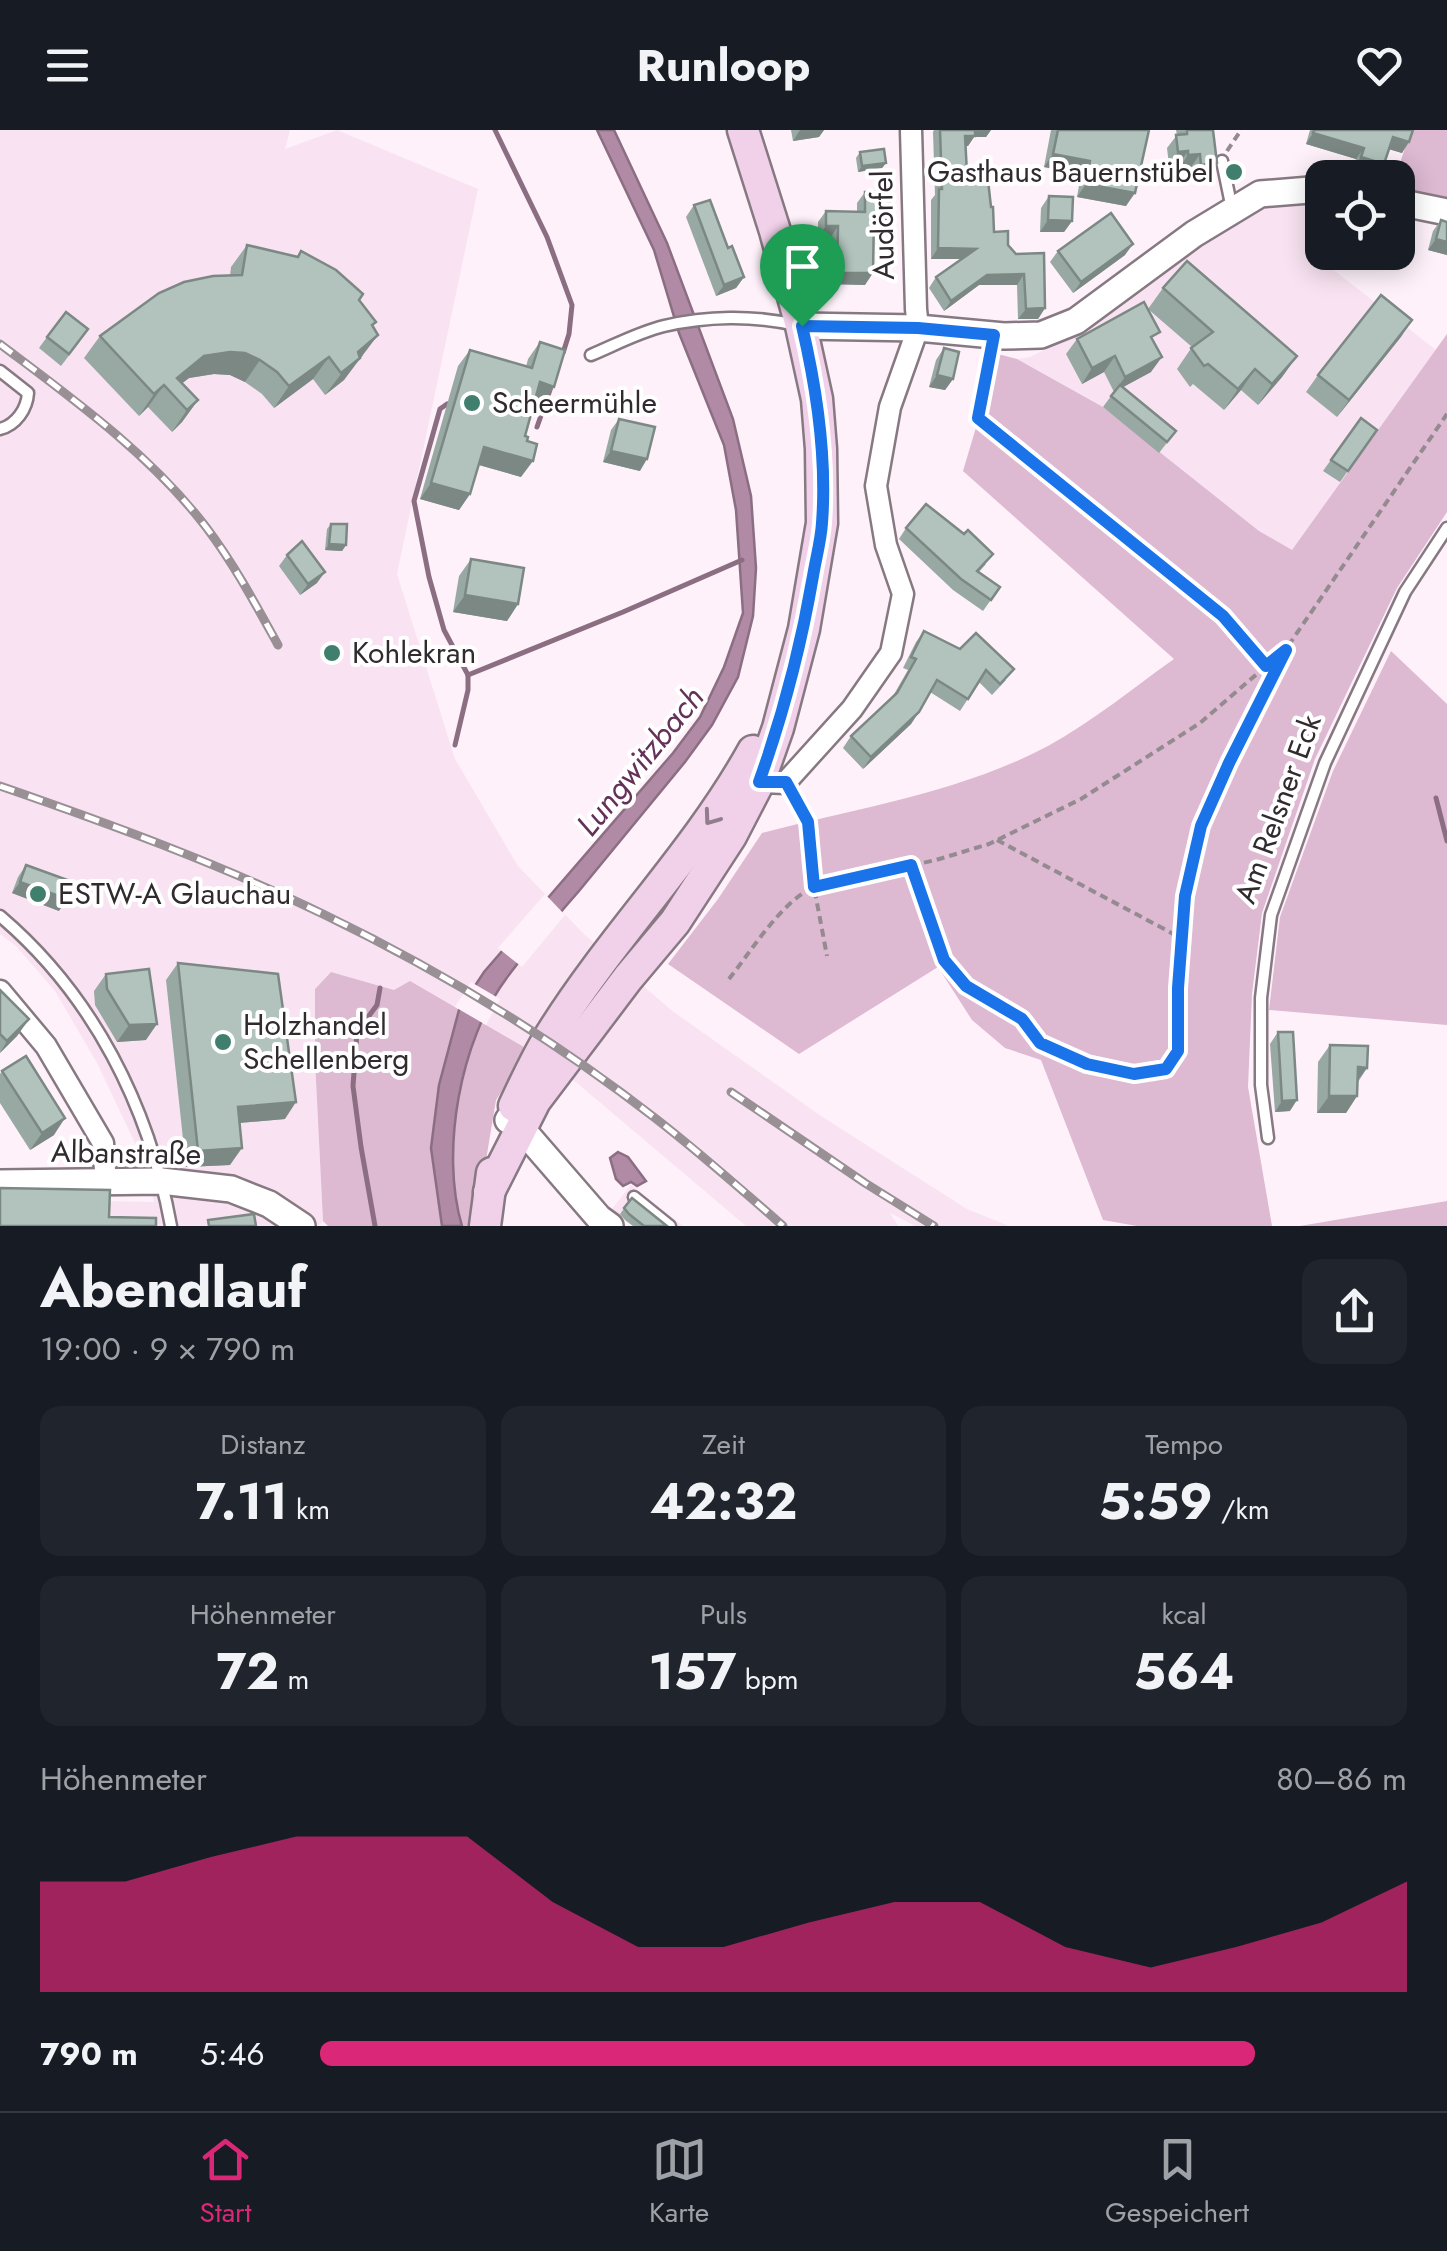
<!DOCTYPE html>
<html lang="de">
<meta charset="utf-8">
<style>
body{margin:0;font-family:Jost,sans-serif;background:#20242c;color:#f1f3f6;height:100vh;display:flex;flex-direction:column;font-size:38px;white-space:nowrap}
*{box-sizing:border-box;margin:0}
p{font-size:32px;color:#9ea1a6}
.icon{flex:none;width:55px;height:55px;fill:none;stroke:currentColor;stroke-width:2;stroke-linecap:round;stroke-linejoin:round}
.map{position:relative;height:1096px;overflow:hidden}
.side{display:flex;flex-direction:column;background:#171b24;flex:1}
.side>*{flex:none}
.tools{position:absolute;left:1305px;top:30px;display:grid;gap:20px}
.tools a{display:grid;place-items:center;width:110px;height:110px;border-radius:20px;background:#171b24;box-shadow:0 5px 25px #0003;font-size:50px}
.pin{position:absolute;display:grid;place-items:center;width:85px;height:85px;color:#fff;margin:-102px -42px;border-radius:50% 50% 50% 0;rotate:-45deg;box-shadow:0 0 10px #0007}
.pin .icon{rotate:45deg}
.round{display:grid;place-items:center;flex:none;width:105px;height:105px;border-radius:20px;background:#20242c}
.summary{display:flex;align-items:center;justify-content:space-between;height:170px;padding:0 40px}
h1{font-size:55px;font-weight:700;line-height:75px}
.stats{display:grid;grid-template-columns:repeat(3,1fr);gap:15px;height:170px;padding:10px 40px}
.stats div{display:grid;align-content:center;border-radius:20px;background:#20242c;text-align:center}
.stats b{font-size:50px;font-weight:700}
.stats small{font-size:28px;font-weight:400}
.stats p{font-size:28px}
.chart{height:280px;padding:20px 40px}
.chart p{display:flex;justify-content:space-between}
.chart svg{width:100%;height:180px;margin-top:10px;fill:#db2777;opacity:.7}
ul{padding:0 40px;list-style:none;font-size:32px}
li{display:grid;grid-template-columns:160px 120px 1fr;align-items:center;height:75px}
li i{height:25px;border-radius:12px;background:#db2777}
header{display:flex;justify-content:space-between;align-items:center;height:130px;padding:0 40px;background:#171b24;font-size:45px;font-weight:700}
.tab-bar{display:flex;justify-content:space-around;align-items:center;height:140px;border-top:2px solid #363941;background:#171b24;font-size:28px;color:#9ea1a6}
.tab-bar a{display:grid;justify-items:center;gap:5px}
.tab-bar .on{color:#db2777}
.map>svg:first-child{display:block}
.built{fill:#f9e3f2}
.green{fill:#ddb9d2}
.water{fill:#b18aa6;stroke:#8b6e82;stroke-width:2.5}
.pier{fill:#fef1fa}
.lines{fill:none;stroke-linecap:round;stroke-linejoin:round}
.stream{stroke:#8b6e82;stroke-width:5}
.service-casing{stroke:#877982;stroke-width:15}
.minor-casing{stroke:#877982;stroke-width:25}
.tertiary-casing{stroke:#877982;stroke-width:30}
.secondary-casing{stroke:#877982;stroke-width:35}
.path{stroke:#948b91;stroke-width:4;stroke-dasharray:8 5;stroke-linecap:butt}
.service{stroke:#fff;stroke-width:10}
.minor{stroke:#fff;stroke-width:20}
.tertiary{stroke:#fff;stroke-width:25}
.secondary{stroke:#f1d0e9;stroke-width:30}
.rail-casing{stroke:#999096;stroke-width:9}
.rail{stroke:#fff;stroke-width:5;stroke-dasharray:15;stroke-linecap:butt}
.wall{fill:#98a8a2}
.shaded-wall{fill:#7c8884}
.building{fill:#b1c3bc;stroke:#7c8884;stroke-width:2.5}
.oneway{stroke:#917e8c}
.route-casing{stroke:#fff;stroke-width:20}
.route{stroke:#1a73e8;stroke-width:12}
.poi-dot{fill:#407f6d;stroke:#fff;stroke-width:4}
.labels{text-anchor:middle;stroke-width:8;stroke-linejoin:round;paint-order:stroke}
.poi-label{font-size:30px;fill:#312b2f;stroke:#fff;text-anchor:start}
.street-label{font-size:30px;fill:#312b2f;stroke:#fff}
.water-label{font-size:32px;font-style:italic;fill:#643158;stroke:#fff}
</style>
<header><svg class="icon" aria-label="menu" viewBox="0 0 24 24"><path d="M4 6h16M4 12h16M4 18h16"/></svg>Runloop<svg class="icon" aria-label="heart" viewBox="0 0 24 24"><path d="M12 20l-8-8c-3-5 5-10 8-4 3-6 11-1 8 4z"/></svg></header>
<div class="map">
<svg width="1447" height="1096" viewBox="0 0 1447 1096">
<rect width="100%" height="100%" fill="#fef1fa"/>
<!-- built -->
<g class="built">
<path d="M0,0H290L285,19L337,0L478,59L397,444L455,629L518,736L584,804L671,880L821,986L967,1079L1009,1096H915L890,1083L898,1096H746L577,953L529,920L394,860L331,842L315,859V930L323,1091L319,1096H0V1069L154,1072L144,1032L97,933L55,861L16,816L0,804Z"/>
<path d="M1309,68L1326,134L1436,220L1292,421L1259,401L1103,277L1017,229L1030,227L1093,196L1195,114L1257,77Z"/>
<path d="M631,1055L683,1096H633L612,1079Z"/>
</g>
<!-- green -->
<g class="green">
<path d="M1411,0H1447V70L1398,61V48H1395Z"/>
<path d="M1447,204V382L1397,458L1315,629L1262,783L1252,864L1248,957L1272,1096H1137L1103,1090L1041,930L1005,918L972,890L938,837L799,924L668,834L718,769L762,703C858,678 959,663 1048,616C1092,592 1133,558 1174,529L963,341L998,224L1017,229L1103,277L1259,401L1292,420Z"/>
<path d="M1391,521L1447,574V895L1269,880L1280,787L1333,641Z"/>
<path d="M331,842L394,860L410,851L529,920L496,970L475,1096H328L323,1091L315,930V859Z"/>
<path d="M1447,1071V1096H1300Z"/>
</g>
<!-- water -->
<g class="water">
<path d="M597,0H614L667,113L733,289L751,366L756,438L753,486L738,547L712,595L685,632C650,675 614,718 579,761C554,790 528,818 506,849C460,911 440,1022 462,1096H442L431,1018L439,955L459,880L484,842L673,623L700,587L724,537L743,483L736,380L724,315L679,203L654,120Z"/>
<path d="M618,1022L628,1027L646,1051L637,1056L631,1052L623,1056L616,1049L610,1028Z"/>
</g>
<!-- pier -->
<g class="pier">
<path d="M545,764L565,785L522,837L498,818Z"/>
<path d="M471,852L500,869L486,895L455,877Z"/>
</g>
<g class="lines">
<!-- stream -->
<g class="stream">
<path d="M495,0L547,107L572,175L569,204L563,223"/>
<path d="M447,274L440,279L414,371L429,447L444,500L468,545V560L455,615"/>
<path d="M537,297L551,257"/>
<path d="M468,545L623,482L742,430"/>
<path d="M1436,668L1447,711"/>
<path d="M375,1096L361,1017L353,956L357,902L377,875L380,858"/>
</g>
<defs>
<g id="service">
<path d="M1222,31L1232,79"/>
<path d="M591,225C615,215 639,202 664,196C706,186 753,185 796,195"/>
<path d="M0,241L28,263C27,279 16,295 0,299"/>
<path d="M0,786C93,865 149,976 171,1096"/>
<path d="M1268,1008L1261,955V868L1271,785L1325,633L1405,462L1447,398"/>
<path d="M634,1067L670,1096"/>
</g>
<g id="minor">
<path d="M759,652L785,653L852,579L891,523L903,464L886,415L876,356L890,277L918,198L916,179L911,0"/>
<path d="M0,861L46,916L103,1013L106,1053"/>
</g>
<g id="tertiary">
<path d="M1398,72L1447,82"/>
<path d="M801,196L918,198L1004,206L1041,205L1076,191L1194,104L1260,64L1322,59"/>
<path d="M508,990L521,998L599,1088L610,1096"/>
<path d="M0,1053L161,1051L231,1059L269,1074L302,1096"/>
</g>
<g id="secondary">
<path d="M514,976C526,951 538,924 553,901C614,804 697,722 753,621"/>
<path d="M489,1062L535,971L628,848L675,792L731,706L759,652L778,598L804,499L822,393L821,319L817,269L801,196L775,101L743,0"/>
<path d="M485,1096L492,1043"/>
</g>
</defs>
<!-- service casing -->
<use href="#service" class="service-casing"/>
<!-- minor casing -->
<use href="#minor" class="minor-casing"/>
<!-- tertiary casing -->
<use href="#tertiary" class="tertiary-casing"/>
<!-- secondary casing -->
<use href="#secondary" class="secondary-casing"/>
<!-- path -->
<g class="path">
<path d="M1227,21L1241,0"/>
<path d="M990,225L978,288L1223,486L1266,536"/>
<path d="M793,666L808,692L814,757L936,730L989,714L1081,669L1200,593L1286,519L1447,284"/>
<path d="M997,710L1181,808"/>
<path d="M911,735L944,830L967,856L1022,889L1040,913L1087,934L1135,944L1166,939L1178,921V858L1185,766L1201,696L1229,633L1283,524"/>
<path d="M729,849C752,820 781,772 814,757L827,826"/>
</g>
<!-- service -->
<use href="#service" class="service"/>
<!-- minor -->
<use href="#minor" class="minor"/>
<!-- tertiary -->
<use href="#tertiary" class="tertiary"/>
<!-- secondary -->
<use href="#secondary" class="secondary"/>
<defs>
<g id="rail">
<path d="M0,214C73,269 150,324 206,397C234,434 256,475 278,515"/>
<path d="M0,656C110,694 220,734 325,785C441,841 553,909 655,988C699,1022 741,1059 783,1096"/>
<path d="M731,962L865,1053L934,1096"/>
</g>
</defs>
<!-- rail casing -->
<use href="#rail" class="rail-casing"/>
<!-- rail -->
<use href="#rail" class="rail"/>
</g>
<!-- wall -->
<g class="wall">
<path d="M791,0H824L819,7L793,11Z"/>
<path d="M934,0H991L986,7H974L968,16H965L967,43L994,102L1008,115L1045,178L1038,189H1018L1017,155H979L944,181L929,158L936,147L962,129H931V70L935,65L933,2Z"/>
<path d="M1051,0H1149L1126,76L1077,67L1081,44L1044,37Z"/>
<path d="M1176,0H1213L1208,46L1192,48L1191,37L1179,38V34L1169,35L1167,18L1177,5Z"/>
<path d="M1310,0H1413L1402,23L1389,19L1376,45L1353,38L1356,29L1306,14Z"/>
<path d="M860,22L886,33L882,38L858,42L856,28Z"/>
<path d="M865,62L881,99H873L865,155L830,154L831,107H818V92L826,81L857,82V73Z"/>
<path d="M1049,66L1072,91L1064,102H1040L1041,78Z"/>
<path d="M694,75L728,118L744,147L736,158L716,166L686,87Z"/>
<path d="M1441,90L1447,92V125L1428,120L1433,101Z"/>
<path d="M247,115L297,127L301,121L359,170L373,197L362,227L357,231L344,250L325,265L313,249L274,278L262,264L245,252L230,245L214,244L189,248L182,253L198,270L182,292L172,302L148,277L139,286L84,228L100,206L230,146L231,137Z"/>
<path d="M1058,121L1125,125L1073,163L1050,132Z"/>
<path d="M1163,158L1297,226L1282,247L1258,275L1241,260L1224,280L1193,254L1190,257L1177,239L1192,217L1148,179Z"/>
<path d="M1412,190L1337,287L1306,262L1318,245Z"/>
<path d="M47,207L80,211L61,236L39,218Z"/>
<path d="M1077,209L1153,212L1151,242L1123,257L1176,301L1159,323L1103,277L1114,262L1104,242L1082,254L1066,224Z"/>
<path d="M540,212L554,257L542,273L535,271L525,306L521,347L479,335L470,364L459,380L420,369L458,236L470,220L526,237L528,229Z"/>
<path d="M944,218L953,249L945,260L929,257L936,230Z"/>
<path d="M1361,288L1377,300L1340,352L1323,341Z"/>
<path d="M619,289L640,341L603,332L611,300Z"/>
<path d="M331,394L346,415L342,421L325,420L327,399Z"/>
<path d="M906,398L986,434L979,442L1000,457L983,481L953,460L899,409Z"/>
<path d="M287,425L317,453L300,465L279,436Z"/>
<path d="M471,429L518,474L507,491L453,482L459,446Z"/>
<path d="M924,501L1006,550L992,565L979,552L960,581L930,562L911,594L863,639L843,618L851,606L893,566L908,540L903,538L916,512Z"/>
<path d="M26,735L59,781L12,763L18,747Z"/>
<path d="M178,833L285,989L239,993L230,1035L186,1037L166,850Z"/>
<path d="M106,844L146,910L117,912L95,875L94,861Z"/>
<path d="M0,860L29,889L17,906L0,923Z"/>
<path d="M1278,902L1290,981L1275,982L1270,914Z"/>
<path d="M1330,915L1367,938L1358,952L1357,966L1346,983H1317L1318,932Z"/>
<path d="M2,941L54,1005L30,1020L0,973V944Z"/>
<path d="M632,1068L667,1096H633L625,1090L620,1084Z"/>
</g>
<!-- shaded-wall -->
<g class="shaded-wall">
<path d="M800,0H824L819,7L793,11Z"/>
<path d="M973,0H991L986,7H974L968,16L958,17L965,6Z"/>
<path d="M1313,3L1364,18L1356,29L1306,14Z"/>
<path d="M1393,7L1409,12L1402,23L1385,18Z"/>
<path d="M1188,21L1179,34L1169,35L1178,22Z"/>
<path d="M1053,24L1090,31L1081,44L1044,37Z"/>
<path d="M1200,24L1191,37L1179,38L1188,25Z"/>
<path d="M1361,27L1384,34L1376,45L1353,38Z"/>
<path d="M886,33L882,38L858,42L862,36Z"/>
<path d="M1217,33L1208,46L1192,48L1201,35Z"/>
<path d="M1086,54L1135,63L1126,76L1077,67Z"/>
<path d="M874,87L889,88L881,99H866Z"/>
<path d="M1048,90L1072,91L1064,102H1040Z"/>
<path d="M826,96H838L831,107H818Z"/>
<path d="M1436,109L1447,112V125L1428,120Z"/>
<path d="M1133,114L1125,125L1073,163L1081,152Z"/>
<path d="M938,118L976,119L969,129H931Z"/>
<path d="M837,143H873L865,155L830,154Z"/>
<path d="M1024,144L1017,155H979L944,181L951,171L987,145Z"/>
<path d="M744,147L736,158L716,166L724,155Z"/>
<path d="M1045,178L1038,189H1018L1026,179Z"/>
<path d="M1412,190L1401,207L1337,287L1349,270Z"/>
<path d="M378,205L344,250L325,265L358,222Z"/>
<path d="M230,222L245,223L260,230L245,252L230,245L214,244L189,248L171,262L177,248L204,226Z"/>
<path d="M1115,226L1104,242L1082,254L1092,238Z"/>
<path d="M1297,226L1282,247L1258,275L1272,254Z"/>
<path d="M329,227L313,249L274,278L289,256Z"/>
<path d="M1162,227L1151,242L1114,262L1125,247Z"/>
<path d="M1255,239L1241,260L1224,280L1238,259Z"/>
<path d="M937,245L953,249L945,260L929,257Z"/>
<path d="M540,252L554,257L542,273L529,269Z"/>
<path d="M164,255L148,277L139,286L154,264Z"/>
<path d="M198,270L182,292L172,302L187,280Z"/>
<path d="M484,317L533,331L521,347L472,333Z"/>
<path d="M611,321L647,329L640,341L603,332Z"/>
<path d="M431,353L470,364L459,380L420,369Z"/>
<path d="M329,414L346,415L342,421L325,420Z"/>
<path d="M325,442L317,453L300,465L308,454Z"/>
<path d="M465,465L518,474L507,491L453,482Z"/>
<path d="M919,582L911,594L863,639L871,627Z"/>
<path d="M20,752L67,769L59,781L12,763Z"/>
<path d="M29,889L17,906L0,923L7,911Z"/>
<path d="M157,894L146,910L117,912L129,895Z"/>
<path d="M1358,937L1367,938L1355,954Z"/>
<path d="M1329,966H1357L1346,983H1317Z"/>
<path d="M1297,970L1290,981L1275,982L1282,971Z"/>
<path d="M296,972L285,989L226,994L238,977Z"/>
<path d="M65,988L54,1005L30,1020L42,1003Z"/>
<path d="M242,1018L230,1035L186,1037L198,1021Z"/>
</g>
<!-- building -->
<g class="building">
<path d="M940,0H975V6H965L967,43L987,41L991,77H993L994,102L1008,101V115L1016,124L1044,123L1045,178L1026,179L1024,144L987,145L951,171L936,147L976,119L938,118L939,59H942Z"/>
<path d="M1058,0H1149L1135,63L1086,54L1090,31L1053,24Z"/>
<path d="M1187,0H1213L1217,33L1201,35L1200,24L1188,25V21L1178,22L1176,5L1187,4Z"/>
<path d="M1314,0H1413L1409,12L1393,7L1384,34L1361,27L1364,18L1313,3Z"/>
<path d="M884,19L886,33L862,36L860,22Z"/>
<path d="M865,62H890L889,88L874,87L873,143H837L838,96H826V81L865,82Z"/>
<path d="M1049,66L1073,67L1072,91L1048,90Z"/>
<path d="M710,70L728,118L732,116L744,147L724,155L694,75Z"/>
<path d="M1111,83L1133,114L1081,152L1058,121Z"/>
<path d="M1441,90L1447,92V112L1436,109Z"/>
<path d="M247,115L298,127L301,121L336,140L363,164L359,170L376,192L372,195L378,205L358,222L360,228L341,243L329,227L289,256L277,242L260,230L245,223L230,222L204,226L177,248L198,270L187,280L164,255L154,264L100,206L159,163L184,152L213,146L242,145Z"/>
<path d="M1187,131L1297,226L1272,254L1255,239L1238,259L1208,234L1204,236L1191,218L1213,202L1163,158Z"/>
<path d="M1381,165L1412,190L1349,270L1318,245Z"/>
<path d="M1144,172L1160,202L1151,207L1162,227L1125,247L1115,226L1092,238L1077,209Z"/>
<path d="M66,182L88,199L69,224L47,207Z"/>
<path d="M540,212L565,220L554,257L540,252L525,306L528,307L527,311L537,314L533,331L484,317L470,364L431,353L470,220L532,238Z"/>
<path d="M944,218L959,222L953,249L937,245Z"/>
<path d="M1120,255L1176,301L1167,312L1111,266Z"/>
<path d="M1361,288L1377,300L1348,341L1331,330Z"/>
<path d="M619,289L655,297L647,329L611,321Z"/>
<path d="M926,374L964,404L968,400L993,424L977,441L1000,457L991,470L961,449L906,398Z"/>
<path d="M331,394H347L346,415L329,414Z"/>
<path d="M302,411L325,442L308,454L287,425Z"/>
<path d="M471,429L524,438L518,474L465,465Z"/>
<path d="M924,501L960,519L976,503L1014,539L1000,554L986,540L968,569L937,550L919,582L871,627L851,606L897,563L916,529L911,527Z"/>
<path d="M26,735L73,752L67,769L20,752Z"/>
<path d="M178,833L278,844L296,972L238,977L242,1018L198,1021Z"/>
<path d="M149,839L157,894L129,895L107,859L106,844Z"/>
<path d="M0,860L29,889L7,911L0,904Z"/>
<path d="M1278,902H1293L1297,970L1282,971Z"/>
<path d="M1330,915L1368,916L1367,938L1358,937L1357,966H1329Z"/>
<path d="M26,926L65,988L42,1003L2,941Z"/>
<path d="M0,1058L110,1060L109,1087L156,1088V1096H0Z"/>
<path d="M632,1068L667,1096H644L629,1084L624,1078Z"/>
<path d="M254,1084L256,1096H209L208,1090Z"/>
</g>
<!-- one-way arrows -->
<defs><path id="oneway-chevron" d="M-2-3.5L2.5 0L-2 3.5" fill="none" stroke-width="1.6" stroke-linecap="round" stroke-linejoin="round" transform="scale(2.5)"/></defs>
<use class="oneway" href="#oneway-chevron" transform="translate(711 688) rotate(126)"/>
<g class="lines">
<defs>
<path id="route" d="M802,196L918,198L994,205L978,288L1223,486L1266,536L1286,520L1229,633L1201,696L1185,766L1178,858V921L1166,939L1134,944L1087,934L1040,913L1022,889L966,856L944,830L911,735L814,757L808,692L786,652H759C783,585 801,516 813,446C816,428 821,410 822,393C827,327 817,260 802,196Z"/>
</defs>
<!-- route casing -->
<use href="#route" class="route-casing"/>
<!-- route -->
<use href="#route" class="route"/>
</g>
<!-- markers -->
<g class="poi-dot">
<circle cx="1234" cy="42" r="10"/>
<circle cx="472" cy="273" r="10"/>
<circle cx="332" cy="523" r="10"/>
<circle cx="38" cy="764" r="10"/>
<circle cx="223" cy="912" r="10"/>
</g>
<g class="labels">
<!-- poi labels -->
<g class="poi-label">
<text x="1214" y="52" text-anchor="end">Gasthaus Bauernstübel</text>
<text x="492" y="283">Scheermühle</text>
<text x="352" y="533">Kohlekran</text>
<text x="58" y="774">ESTW-A Glauchau</text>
<text x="243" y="905">Holzhandel<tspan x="243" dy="34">Schellenberg</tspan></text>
</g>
<!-- street labels -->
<g class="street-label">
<text transform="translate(883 95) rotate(-91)" y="10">Audörfel</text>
<text transform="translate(1278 679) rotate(-70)" y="10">Am Relsner Eck</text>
<text transform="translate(126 1023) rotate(1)" y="10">Albanstraße</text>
</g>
<!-- water labels -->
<g class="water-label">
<text transform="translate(640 631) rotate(-51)" y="11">Lungwitzbach</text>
</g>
</g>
</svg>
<div class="tools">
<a><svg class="icon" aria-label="locate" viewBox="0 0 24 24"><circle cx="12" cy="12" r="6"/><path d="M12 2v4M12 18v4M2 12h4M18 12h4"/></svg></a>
</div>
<div class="pin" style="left:802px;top:196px;background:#1e9e55"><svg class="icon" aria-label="arrive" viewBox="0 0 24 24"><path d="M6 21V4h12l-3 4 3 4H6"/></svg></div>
</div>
<section class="side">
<div class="summary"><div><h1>Abendlauf</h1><p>19:00 · 9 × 790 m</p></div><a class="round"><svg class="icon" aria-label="share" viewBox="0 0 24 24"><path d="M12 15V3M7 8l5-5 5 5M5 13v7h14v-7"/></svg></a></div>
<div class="stats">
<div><p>Distanz</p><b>7.11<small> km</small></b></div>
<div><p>Zeit</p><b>42:32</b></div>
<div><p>Tempo</p><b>5:59<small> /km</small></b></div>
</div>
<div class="stats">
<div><p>Höhenmeter</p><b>72<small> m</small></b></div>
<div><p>Puls</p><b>157<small> bpm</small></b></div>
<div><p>kcal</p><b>564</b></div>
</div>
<div class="chart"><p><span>Höhenmeter</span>80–86 m</p>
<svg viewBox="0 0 160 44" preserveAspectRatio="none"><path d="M0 44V17L10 17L20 11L30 6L40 6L50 6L60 22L70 33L80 33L90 27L100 22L110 22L120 33L130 38L140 33L150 27L160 17V44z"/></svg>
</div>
<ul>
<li><b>790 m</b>5:46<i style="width:86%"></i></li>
</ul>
</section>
<nav class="tab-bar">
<a class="on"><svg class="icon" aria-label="home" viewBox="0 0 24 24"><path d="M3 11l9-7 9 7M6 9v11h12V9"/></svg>Start</a>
<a><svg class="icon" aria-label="map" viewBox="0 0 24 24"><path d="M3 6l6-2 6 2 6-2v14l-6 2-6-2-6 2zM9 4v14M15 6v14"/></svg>Karte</a>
<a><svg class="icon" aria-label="saved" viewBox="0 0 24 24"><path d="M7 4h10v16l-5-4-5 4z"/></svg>Gespeichert</a>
</nav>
